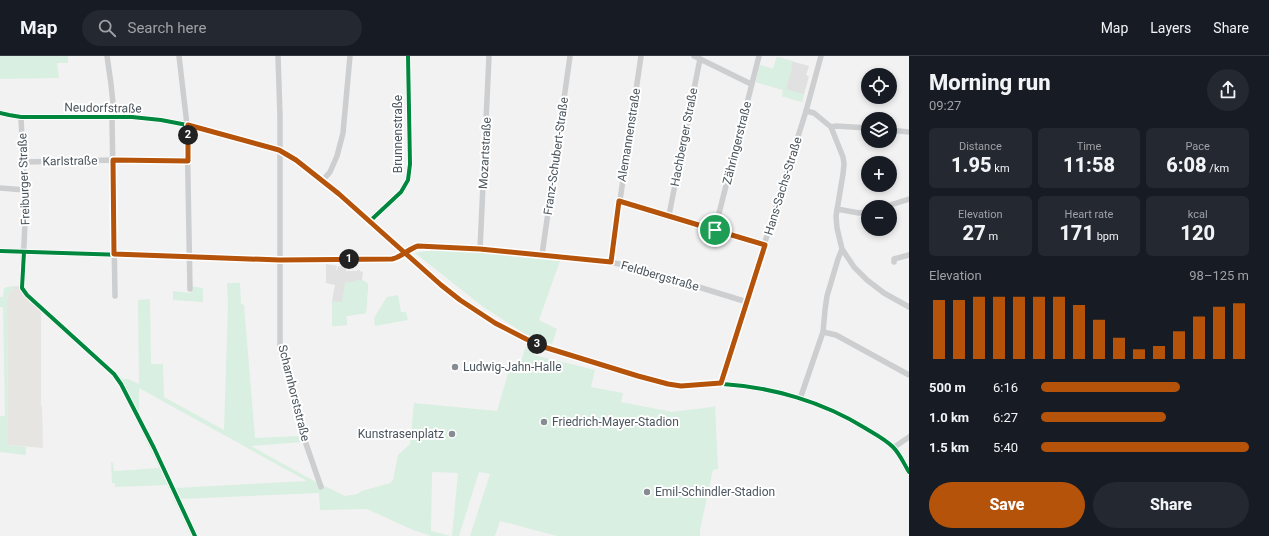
<!DOCTYPE html>
<meta charset="utf-8">
<style>
body{margin:0;font-family:Roboto,sans-serif;background:#242831;color:#f1f3f6;height:100vh;display:flex;flex-direction:column;font-size:15px;white-space:nowrap}
*{box-sizing:border-box;margin:0}
p{font-size:13px;color:#9ea1a6}
.icon{flex:none;width:22px;height:22px;fill:none;stroke:currentColor;stroke-width:2;stroke-linecap:round;stroke-linejoin:round}
.map{position:relative;flex:1;overflow:hidden}
.details{display:flex;flex-direction:column;background:#171b24;width:360px}
.details>*{flex:none}
.fabs{position:absolute;left:861px;top:12px;display:grid;gap:8px}
.fabs a{display:grid;place-items:center;width:36px;height:36px;border-radius:50%;background:#171b24;box-shadow:0 2px 6px #0003;font-size:20px}
.pin{position:absolute;display:grid;place-items:center;width:34px;height:34px;color:#fff;margin:-17px;border:2px solid #fff;border-radius:50%;box-shadow:0 1px 4px #0007}
.km{position:absolute;width:20px;height:20px;margin:-10px;border-radius:50%;background:#222;color:#fff;font-size:11px;line-height:20px;text-align:center}
.round{display:grid;place-items:center;flex:none;width:42px;height:42px;border-radius:21px;background:#242831}
.headline{display:flex;align-items:center;justify-content:space-between;height:68px;padding:0 20px}
h1{font-size:22px;font-weight:800;line-height:30px}
.figures{display:grid;grid-template-columns:repeat(3,1fr);gap:6px;height:68px;padding:4px 20px}
.figures div{display:grid;align-content:center;border-radius:6px;background:#242831;text-align:center}
.figures b{font-size:20px;font-weight:800}
.figures small{font-size:11px;font-weight:400}
.figures p{font-size:11px}
.chart{height:112px;padding:8px 20px}
.chart p{display:flex;justify-content:space-between}
.chart svg{width:100%;height:72px;margin-top:4px;stroke:#b45309;stroke-width:6}
.cta{display:flex;gap:8px;margin-top:auto;padding:8px 20px}
.cta a{flex:1;height:46px;border-radius:24px;background:#b45309;color:#fff;font-size:16px;font-weight:800;line-height:46px;text-align:center}
.cta a+a{background:#242831;color:#f1f3f6}
ul{padding:0 20px;list-style:none;font-size:13px}
li{display:grid;grid-template-columns:64px 48px 1fr;align-items:center;height:30px}
li i{height:10px;border-radius:5px;background:#b45309}
header{display:flex;align-items:center;gap:24px;box-sizing:border-box;height:56px;padding:0 20px;background:#171b24;border-bottom:1px solid #363941}
header strong{font-size:19px}
nav{display:flex;gap:22px;margin-inline-start:auto;font-size:14px}
.search{width:280px;height:36px;background:#242831;display:flex;align-items:center;gap:10px;box-sizing:border-box;padding:0 14px;border-radius:22px;color:#9ea1a6;font-size:15px}
main{display:flex;flex:1;min-height:0}
.map>svg:first-child{display:block}
.commercial{fill:#e6e5e1}
.education{fill:#e1e1e2}
.green{fill:#d9efe1;fill-rule:evenodd}
.lines{fill:none;stroke-linecap:round;stroke-linejoin:round}
.minor{stroke:#cdced0;stroke-width:5.5}
.cycleway-casing{stroke:#fff;stroke-width:6}
.cycleway{stroke:#00873e;stroke-width:4}
.route-casing{stroke:#fff;stroke-width:8}
.route{stroke:#b45309;stroke-width:5}
.poi-dot{fill:#868c91;stroke:#fff;stroke-width:1.5}
.labels{text-anchor:middle;stroke-width:4;stroke-linejoin:round;paint-order:stroke}
.street-label{font-size:12px;fill:#4b555d;stroke:#fff}
.poi-label{font-size:12px;fill:#4b555d;stroke:#fff;text-anchor:start}
</style>
<header>
<strong>Map</strong>
<div class="search"><svg class="icon" aria-label="search" viewBox="0 0 24 24"><circle cx="10" cy="10" r="6"/><path d="M15 15l6 6"/></svg>Search here</div>
<nav><a>Map</a><a>Layers</a><a>Share</a></nav>
</header>
<main>
<div class="map">
<svg width="909" height="480" viewBox="0 0 909 480">
<rect width="100%" height="100%" fill="#f3f2f2"/>
<!-- commercial -->
<path class="commercial" d="M14,230H19L24,239L41,254V350H42L43,392L8,389L7,244L9,236L14,233Z"/>
<!-- education -->
<g class="education">
<path d="M777,1L809,10L806,19L809,20L802,46L782,40L783,34L756,26L760,9L773,13Z"/>
<path d="M326,208L337,210L336,214H337L338,210L346,211V215H357V214H360V215L363,216L362,224L368,228L366,257L346,260L347,269L332,270V245L335,229L326,227Z"/>
</g>
<!-- green -->
<g class="green">
<path d="M0,0H68V7H57L59,22L0,23Z"/>
<path d="M777,1L793,5L791,12H792L786,33L804,38L802,46L782,40L783,34L756,26L760,9L773,13Z"/>
<path d="M438,193L560,205L539,264L557,273L552,288L525,278L482,250L415,197Z"/>
<path d="M357,224H362L368,228L366,257L346,260L347,269L332,270V245L342,246L345,226H353L354,225H357Z"/>
<path d="M227,227H240L241,248L244,249L255,382L301,380L303,386L251,390L316,426L339,437L345,440L357,438L362,435L390,427L393,424L398,399L410,388L414,347L497,355L510,311L522,303L525,292L534,295V299L595,314L591,331L623,337L621,346L672,356L712,351L715,350L718,413L713,414L700,474V480H557L500,465L495,480H470L490,418L479,416L459,480H452L458,417L432,416L431,475L451,480H431L413,474L367,453L320,454L319,437L180,443L197,480H191L167,429L115,431V427H112L111,406L113,407L114,415L159,412L123,336C110,313 87,296 67,278L70,275L123,323H128L139,328L138,244L150,243L151,308H163L164,341L224,374L228,248ZM139,332L307,425L175,432L139,358Z"/>
<path d="M14,230V233L9,236L7,244L8,389L26,391V399L0,396V360H5L3,251H0V241H3L4,232L7,231Z"/>
<path d="M191,230L203,232V246L173,244V235L191,237Z"/>
<path d="M398,239L401,256H406L408,264L375,270L374,262L387,241Z"/>
</g>
<g class="lines">
<!-- minor -->
<g class="minor">
<path d="M107,0L111,28L114,57L112,61L115,240"/>
<path d="M179,0L187,69L190,233"/>
<path d="M278,0L280,60V292L304,382L321,431"/>
<path d="M694,0L751,28"/>
<path d="M806,55L814,57L831,71L843,101L844,108L843,118L836,160L837,172L842,193L854,211L867,224L884,237L909,251"/>
<path d="M0,57L9,59L21,61H132L161,64L187,69L279,94L296,104L323,124L441,229C472,254 507,277 544,291C559,297 575,301 590,305C615,313 640,321 665,327C685,331 703,326 723,328C772,331 823,346 865,372C875,378 885,383 893,391C900,398 904,408 909,416"/>
<path d="M21,61L24,127L26,145L22,232L27,239L75,283"/>
<path d="M831,71L836,70L868,72"/>
<path d="M890,74L909,76"/>
<path d="M24,106L113,104L187,105"/>
<path d="M323,124L330,116L337,100L343,77L350,0"/>
<path d="M0,132L25,134"/>
<path d="M619,145L722,175L765,189"/>
<path d="M884,151L909,143"/>
<path d="M837,153L859,157L868,156"/>
<path d="M669,159L700,3"/>
<path d="M370,165L401,136L408,124L410,108L408,0"/>
<path d="M715,173L759,0"/>
<path d="M480,193L489,0"/>
<path d="M0,195L280,204L392,203C401,202 404,196 411,192C420,187 433,190 443,191L611,206L647,215L747,246"/>
<path d="M542,199L570,0"/>
<path d="M611,206L641,0"/>
<path d="M894,206V203L909,199"/>
<path d="M823,276L836,279L909,319"/>
<path d="M721,327L806,55L821,0"/>
<path d="M800,343L823,276L825,254L827,240L838,203L842,193"/>
<path d="M893,392L909,381"/>
</g>
<defs>
<g id="cycleway">
<path d="M0,57L9,59L21,61H132L161,64L187,69L279,94L296,104L323,124L441,229C472,254 507,277 544,291C559,297 575,301 590,305C615,313 640,321 665,327C685,331 703,326 723,328C772,331 823,346 865,372C875,378 885,383 893,391C900,398 904,408 909,416"/>
<path d="M370,165L401,136L408,124L410,108L408,0"/>
<path d="M0,195L280,204L392,203L397,202L405,197"/>
<path d="M24,196L22,232L27,239L114,318L121,328L154,392L195,480"/>
</g>
</defs>
<!-- cycleway casing -->
<use href="#cycleway" class="cycleway-casing"/>
<!-- cycleway -->
<use href="#cycleway" class="cycleway"/>
</g>
<g class="lines">
<defs>
<path id="route" d="M715,174L619,145L611,206L480,193L418,190C408,193 402,201 392,203L280,204L114,198L113,104L188,105V69L279,94L296,104L339,138L405,197L441,229L460,244L495,267L526,283L544,291L638,320L668,328L681,330L721,327L765,189L715,174"/>
</defs>
<!-- route casing -->
<use href="#route" class="route-casing"/>
<!-- route -->
<use href="#route" class="route"/>
</g>
<!-- markers -->
<g class="poi-dot">
<circle cx="455" cy="311" r="4"/>
<circle cx="544" cy="366" r="4"/>
<circle cx="452" cy="378" r="4"/>
<circle cx="647" cy="436" r="4"/>
</g>
<g class="labels">
<!-- street labels -->
<g class="street-label">
<text transform="translate(103 52) rotate(1)" y="4">Neudorfstraße</text>
<text transform="translate(398 78) rotate(-90)" y="4">Brunnenstraße</text>
<text transform="translate(629 79) rotate(-81)" y="4">Alemannenstraße</text>
<text transform="translate(684 81) rotate(-79)" y="4">Hachberger Straße</text>
<text transform="translate(737 87) rotate(-76)" y="4">Zähringerstraße</text>
<text transform="translate(485 97) rotate(-87)" y="4">Mozartstraße</text>
<text transform="translate(556 100) rotate(-82)" y="4">Franz-Schubert-Straße</text>
<text transform="translate(70 105) rotate(-1)" y="4">Karlstraße</text>
<text transform="translate(24 123) rotate(-92)" y="4">Freiburger Straße</text>
<text transform="translate(783 130) rotate(-73)" y="4">Hans-Sachs-Straße</text>
<text transform="translate(660 220) rotate(16)" y="4">Feldbergstraße</text>
<text transform="translate(294 337) rotate(76)" y="4">Scharnhorststraße</text>
</g>
<!-- poi labels -->
<g class="poi-label">
<text x="463" y="315">Ludwig-Jahn-Halle</text>
<text x="552" y="370">Friedrich-Mayer-Stadion</text>
<text x="444" y="382" text-anchor="end">Kunstrasenplatz</text>
<text x="655" y="440">Emil-Schindler-Stadion</text>
</g>
</g>
</svg>
<div class="fabs">
<a><svg class="icon" aria-label="locate" viewBox="0 0 24 24"><circle cx="12" cy="12" r="6"/><path d="M12 2v4M12 18v4M2 12h4M18 12h4"/></svg></a>
<a><svg class="icon" aria-label="layers" viewBox="0 0 24 24"><path d="M12 4l9 5-9 5-9-5zM3 14l9 5 9-5"/></svg></a>
<a>+</a>
<a>−</a>
</div>
<div class="pin" style="left:715px;top:174px;background:#1e9e55"><svg class="icon" aria-label="arrive" viewBox="0 0 24 24"><path d="M6 21V4h12l-3 4 3 4H6"/></svg></div>
<b class="km" style="left:349px;top:203px">1</b>
<b class="km" style="left:188px;top:79px">2</b>
<b class="km" style="left:537px;top:288px">3</b>
</div>
<section class="details">
<div class="headline"><div><h1>Morning run</h1><p>09:27</p></div><a class="round"><svg class="icon" aria-label="share" viewBox="0 0 24 24"><path d="M12 15V3M7 8l5-5 5 5M5 13v7h14v-7"/></svg></a></div>
<div class="figures">
<div><p>Distance</p><b>1.95<small> km</small></b></div>
<div><p>Time</p><b>11:58</b></div>
<div><p>Pace</p><b>6:08<small> /km</small></b></div>
</div>
<div class="figures">
<div><p>Elevation</p><b>27<small> m</small></b></div>
<div><p>Heart rate</p><b>171<small> bpm</small></b></div>
<div><p>kcal</p><b>120</b></div>
</div>
<div class="chart"><p><span>Elevation</span>98–125 m</p>
<svg viewBox="0 0 160 44" preserveAspectRatio="none"><path d="M5 44V8M15 44V8M25 44V6M35 44V6M45 44V6M55 44V6M65 44V6M75 44V11M85 44V20M95 44V31M105 44V38M115 44V36M125 44V27M135 44V18M145 44V12M155 44V10"/></svg>
</div>
<ul>
<li><b>500 m</b>6:16<i style="width:67%"></i></li>
<li><b>1.0 km</b>6:27<i style="width:60%"></i></li>
<li><b>1.5 km</b>5:40<i style="width:100%"></i></li>
</ul>
<div class="cta"><a>Save</a><a>Share</a></div>
</section>
</main>
